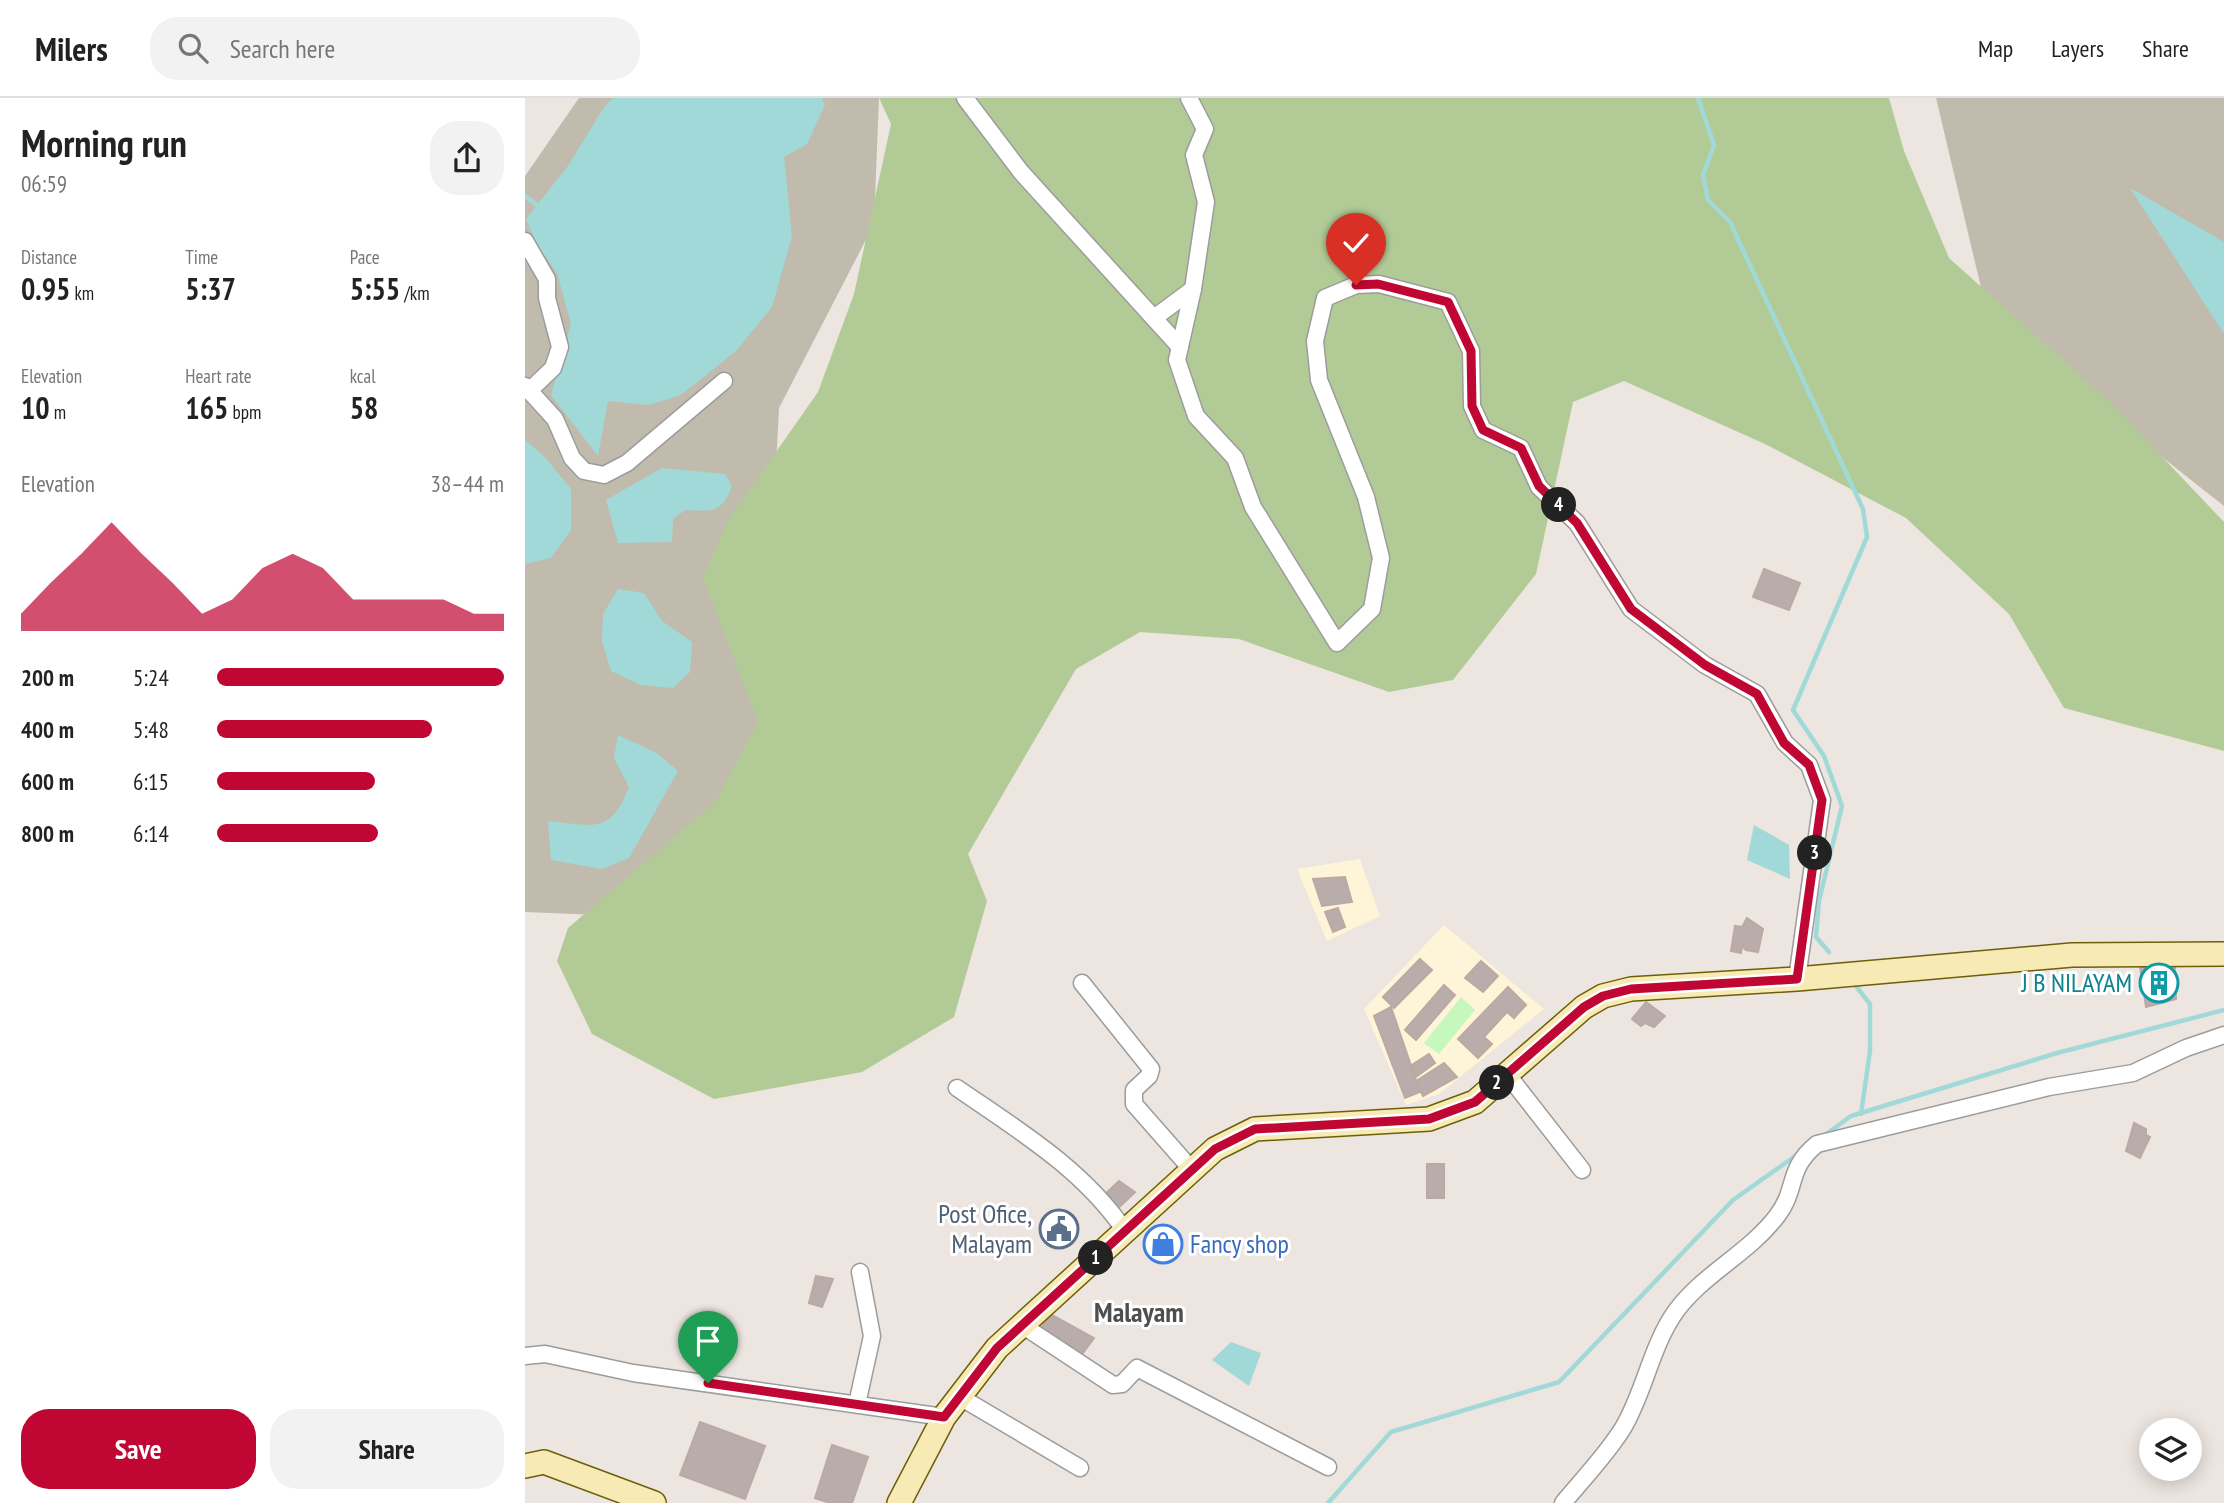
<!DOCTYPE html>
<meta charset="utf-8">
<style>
body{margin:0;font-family:"PT Sans Narrow",sans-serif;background:#f2f2f2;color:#222;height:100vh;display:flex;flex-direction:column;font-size:26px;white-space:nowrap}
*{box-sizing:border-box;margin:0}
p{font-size:23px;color:#767676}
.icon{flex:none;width:38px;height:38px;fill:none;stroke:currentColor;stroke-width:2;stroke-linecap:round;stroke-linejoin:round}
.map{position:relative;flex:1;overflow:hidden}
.details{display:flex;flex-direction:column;background:#fff;width:525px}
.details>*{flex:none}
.buttons{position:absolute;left:1614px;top:1320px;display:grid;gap:14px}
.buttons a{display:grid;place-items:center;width:63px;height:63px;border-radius:50%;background:#fff;box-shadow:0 4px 18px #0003;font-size:35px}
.pin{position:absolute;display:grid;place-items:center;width:60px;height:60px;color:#fff;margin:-72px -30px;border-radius:50% 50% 50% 0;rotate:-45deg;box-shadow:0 0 7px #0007}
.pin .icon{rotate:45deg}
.km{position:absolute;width:35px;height:35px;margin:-18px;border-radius:50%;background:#222;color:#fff;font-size:19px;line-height:35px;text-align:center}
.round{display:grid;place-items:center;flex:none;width:74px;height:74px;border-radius:28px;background:#f2f2f2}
.summary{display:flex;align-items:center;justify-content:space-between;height:119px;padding:0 21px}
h1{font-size:38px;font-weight:800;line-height:52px}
.stats{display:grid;grid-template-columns:repeat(3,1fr);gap:10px;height:119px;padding:7px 21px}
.stats div{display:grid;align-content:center}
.stats b{font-size:30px;font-weight:800}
.stats small{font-size:19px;font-weight:400}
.stats p{font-size:19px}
.chart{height:196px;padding:14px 21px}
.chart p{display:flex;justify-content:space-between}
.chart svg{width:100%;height:126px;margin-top:7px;fill:#c00633;opacity:.7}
.button{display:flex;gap:14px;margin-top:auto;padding:14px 21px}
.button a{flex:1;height:80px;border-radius:28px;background:#c00633;color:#fff;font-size:28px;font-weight:800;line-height:80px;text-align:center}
.button a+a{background:#f2f2f2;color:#222}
ul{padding:0 21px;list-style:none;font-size:23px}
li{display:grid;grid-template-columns:112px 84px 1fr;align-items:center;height:52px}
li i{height:18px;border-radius:9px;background:#c00633}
header{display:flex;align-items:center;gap:42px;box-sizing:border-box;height:98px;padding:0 35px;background:#fff;border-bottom:2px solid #e0e0e0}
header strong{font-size:33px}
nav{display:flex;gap:38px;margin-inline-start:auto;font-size:24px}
.search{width:490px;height:63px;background:#f2f2f2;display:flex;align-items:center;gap:18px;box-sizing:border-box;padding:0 24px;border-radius:28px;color:#767676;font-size:26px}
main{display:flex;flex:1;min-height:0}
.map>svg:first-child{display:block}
.education{fill:#fef5d8}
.construction{fill:#c0bbac}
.forest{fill:#b2cb96}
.park{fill:#c6f7bd}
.water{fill:#a1d9d8}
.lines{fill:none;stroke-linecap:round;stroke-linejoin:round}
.stream{stroke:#a1d9d8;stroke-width:4.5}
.building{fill:#b8adaa;stroke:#bda9a3;stroke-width:2}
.street-casing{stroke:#9c9c9c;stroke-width:19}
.secondary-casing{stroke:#6c5f08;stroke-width:26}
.street{stroke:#fff;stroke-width:16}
.secondary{stroke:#f7eab4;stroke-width:23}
.route-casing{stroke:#fff;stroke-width:14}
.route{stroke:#c00633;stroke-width:9}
.labels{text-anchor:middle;stroke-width:6;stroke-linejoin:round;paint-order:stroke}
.culture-label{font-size:26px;fill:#0d838f;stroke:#fff;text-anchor:end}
.service-label{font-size:26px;fill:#4e5e75;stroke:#fff;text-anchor:end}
.shop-label{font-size:26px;fill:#366cbe;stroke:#fff;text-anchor:start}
.neighbourhood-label{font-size:28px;font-weight:bold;fill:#4e4e4e;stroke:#fff}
</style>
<header>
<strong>Milers</strong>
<div class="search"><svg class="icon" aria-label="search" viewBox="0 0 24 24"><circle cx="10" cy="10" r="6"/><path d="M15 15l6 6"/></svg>Search here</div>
<nav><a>Map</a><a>Layers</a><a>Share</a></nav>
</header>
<main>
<section class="details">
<div class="summary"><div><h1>Morning run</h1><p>06:59</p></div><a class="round"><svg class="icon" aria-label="share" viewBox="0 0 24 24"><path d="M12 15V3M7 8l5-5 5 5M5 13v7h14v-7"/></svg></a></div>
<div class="stats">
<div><p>Distance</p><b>0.95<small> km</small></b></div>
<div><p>Time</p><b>5:37</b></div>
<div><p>Pace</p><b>5:55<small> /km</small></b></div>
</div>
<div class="stats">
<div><p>Elevation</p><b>10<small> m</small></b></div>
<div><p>Heart rate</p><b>165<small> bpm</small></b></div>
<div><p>kcal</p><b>58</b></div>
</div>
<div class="chart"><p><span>Elevation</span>38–44 m</p>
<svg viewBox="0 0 160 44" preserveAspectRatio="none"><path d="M0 44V38L10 27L20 17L30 6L40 17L50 27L60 38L70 33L80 22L90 17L100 22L110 33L120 33L130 33L140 33L150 38L160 38V44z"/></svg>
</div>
<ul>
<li><b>200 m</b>5:24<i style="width:100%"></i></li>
<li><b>400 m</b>5:48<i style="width:75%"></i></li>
<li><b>600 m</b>6:15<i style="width:55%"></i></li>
<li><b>800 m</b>6:14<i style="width:56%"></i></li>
</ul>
<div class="button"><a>Save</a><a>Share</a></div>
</section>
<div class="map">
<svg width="1699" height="1405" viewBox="0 0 1699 1405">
<rect width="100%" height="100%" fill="#ece5e0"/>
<!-- education -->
<g class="education">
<path d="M835,761L855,818L802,843L772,771Z"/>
<path d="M919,827L1019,911L914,996L881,1007L839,911Z"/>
</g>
<!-- construction -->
<g class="construction">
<path d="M54,0H354L349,126L254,310L243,522L262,692L74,817L0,814V78Z"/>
<path d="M1411,0H1699V408L1594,325L1459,202Z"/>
</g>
<!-- forest -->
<path class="forest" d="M354,0H1364L1379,53L1424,160L1586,305L1699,424V653L1539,610L1484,516L1381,420L1240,346L1099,283L1048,304L1011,476L928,582L864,594L714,541L615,534L551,571L443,756L462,803L429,919L337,974L189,1001L67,936L32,863L43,830L190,704L233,624L178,480L202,424L293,294L329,196L366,26Z"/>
<!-- park -->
<path class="park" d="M936,899L950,912L914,956L899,945Z"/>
<!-- water -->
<g class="water">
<path d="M88,0H297L300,7L282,46L259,59L267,138L247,209L211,253L156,297L123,307L83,303L73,358L26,297L46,226L32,175L13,148L1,121L43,68L79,9Z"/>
<path d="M1605,90L1699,144V236Z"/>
<path d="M0,342L19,358L46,391V432L26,460L0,466Z"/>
<path d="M137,370L200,376L207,388C197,416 186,413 160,412L148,421L147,444L93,445L81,402Z"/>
<path d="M93,491L119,495L137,523L167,544L165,574L148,590L116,587L86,573L77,543L78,516Z"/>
<path d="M93,637L132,655L153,673L104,760L77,771L26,762L23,723C68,727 85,738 104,689L89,660Z"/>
<path d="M1229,727L1264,747L1265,781L1222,762Z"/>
<path d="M706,1244L736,1255L724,1288L687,1262Z"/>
</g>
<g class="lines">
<!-- stream -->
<g class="stream">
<path d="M1173,0L1189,47L1178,77L1183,102L1205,124L1338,411L1342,439L1268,612L1299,658L1317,708L1294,803L1291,839L1304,854"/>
<path d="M0,98L12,107"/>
<path d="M1327,883L1345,906V953L1336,1016"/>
<path d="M1300,1037L1326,1018L1532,955L1699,912"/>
<path d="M803,1405L866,1334L1034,1284L1208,1102L1273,1056"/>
</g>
</g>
<!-- building -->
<g class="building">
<path d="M1239,471L1275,485L1264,512L1228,499Z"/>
<path d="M820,779L827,804L797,808L788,781Z"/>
<path d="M813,810L820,829L808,834L800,814Z"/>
<path d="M1222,820L1238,831L1233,854L1221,852L1217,848L1216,855L1206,853L1210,828L1217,829Z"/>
<path d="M895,861L907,872L869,910L858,899Z"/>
<path d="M956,863L973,878L958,894L940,880Z"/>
<path d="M1615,869L1650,870L1651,901L1621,909Z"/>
<path d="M919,887L930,897L891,942L880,932Z"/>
<path d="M983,889L1001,907L989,920L982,914L959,939L967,946L953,960L933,941Z"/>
<path d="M1121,904L1140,918L1129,929L1120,925L1116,928L1107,921Z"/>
<path d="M866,909L895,994L880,1000L849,918Z"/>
<path d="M904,956L910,965L891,979L887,967Z"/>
<path d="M919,965L932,979L898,998L891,983Z"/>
<path d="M1609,1025L1621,1031V1037L1625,1039L1615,1060L1601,1053Z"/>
<rect x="902" y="1066" width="17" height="34"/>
<path d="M594,1083L610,1094L590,1113L577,1099Z"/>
<path d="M291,1178L308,1181L297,1209L284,1205Z"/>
<path d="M525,1216L569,1240L552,1263L513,1235Z"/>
<path d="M175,1324L240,1348L220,1401L155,1377Z"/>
<path d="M307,1347L343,1359L327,1405H305L290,1400Z"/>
</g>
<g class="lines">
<defs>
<g id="street">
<path d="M440,0L496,74L655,249"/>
<path d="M664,0L680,31L669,57L681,104L668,191L652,262L671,318L710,360L728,409L812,545L847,511L856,460L841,399L794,282L790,243L800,200L831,187L854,186L923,204L946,253L947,308L958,332L996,350L1014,389L1052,425L1106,511L1180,567L1232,596L1260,645L1284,667L1297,702L1272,881"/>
<path d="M0,143L22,181V200L35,249L28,270L4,293"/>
<path d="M629,220L668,191"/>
<path d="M0,288L30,321L47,360L59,373L79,377L102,365L199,283"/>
<path d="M557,885L626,971L624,978L609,992V1006L667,1072"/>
<path d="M982,976L1057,1072"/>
<path d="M432,990C493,1032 558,1071 600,1133"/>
<path d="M497,1227L588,1287L597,1286L612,1270L803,1369"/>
<path d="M0,1258L20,1256L108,1275L419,1319"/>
<path d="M435,1299L555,1370"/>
<path d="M332,1306L347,1238L335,1174"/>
<path d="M1038,1405C1058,1381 1082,1356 1098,1330C1120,1293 1126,1248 1151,1213C1178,1176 1224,1155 1252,1118C1273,1091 1261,1071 1292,1046L1524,989L1608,975L1661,950L1699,937"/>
</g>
<g id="secondary">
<path d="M0,1368L19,1364L129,1405"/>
<path d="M374,1405L419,1319L472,1250L690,1051L730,1031L904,1021L950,1004L1059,909L1078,898L1106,891L1272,881L1547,857L1699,856"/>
</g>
</defs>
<!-- street casing -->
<use href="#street" class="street-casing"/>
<!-- secondary casing -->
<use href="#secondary" class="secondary-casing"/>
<!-- street -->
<use href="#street" class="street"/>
<!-- secondary -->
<use href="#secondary" class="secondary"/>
</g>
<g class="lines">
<defs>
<path id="route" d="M183,1285L419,1319L472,1250L690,1051L730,1031L904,1021L950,1004L1059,909L1078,898L1106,891L1272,881L1297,702L1284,667L1259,645L1232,596L1180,567L1106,511L1052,425L1014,388L996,350L958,332L947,308L946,253L923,204L853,186L831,187"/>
</defs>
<!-- route casing -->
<use href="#route" class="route-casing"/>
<!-- route -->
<use href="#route" class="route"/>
</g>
<!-- icons -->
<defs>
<symbol id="building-ring" viewBox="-11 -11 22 22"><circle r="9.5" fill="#fff" stroke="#0f9aa8" stroke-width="1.5"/><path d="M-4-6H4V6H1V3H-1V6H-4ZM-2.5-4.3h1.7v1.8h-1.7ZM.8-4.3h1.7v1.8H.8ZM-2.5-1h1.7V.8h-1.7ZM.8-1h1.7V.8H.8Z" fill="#0f9aa8"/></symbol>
<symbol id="civic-ring" viewBox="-11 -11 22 22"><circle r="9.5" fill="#fff" stroke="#5c6f8a" stroke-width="1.5"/><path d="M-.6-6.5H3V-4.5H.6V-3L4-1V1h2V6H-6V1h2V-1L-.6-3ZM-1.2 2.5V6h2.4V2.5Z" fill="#5c6f8a"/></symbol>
<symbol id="shop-ring" viewBox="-11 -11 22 22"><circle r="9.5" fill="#fff" stroke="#3f7fe0" stroke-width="1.5"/><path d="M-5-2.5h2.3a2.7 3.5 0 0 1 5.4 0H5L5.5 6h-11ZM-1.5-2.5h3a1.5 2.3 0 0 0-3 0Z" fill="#3f7fe0"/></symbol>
</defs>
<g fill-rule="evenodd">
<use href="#building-ring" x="1612" y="863" width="44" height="44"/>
<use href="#civic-ring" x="512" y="1109" width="44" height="44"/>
<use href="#shop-ring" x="616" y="1124" width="44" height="44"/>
</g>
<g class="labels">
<!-- culture labels -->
<g class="culture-label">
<text x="1607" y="894">J B NILAYAM</text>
</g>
<!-- service labels -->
<g class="service-label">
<text x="507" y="1125">Post Ofice,<tspan x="507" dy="30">Malayam</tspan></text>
</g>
<!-- shop labels -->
<g class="shop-label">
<text x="665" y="1155">Fancy shop</text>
</g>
<!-- neighbourhood labels -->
<g class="neighbourhood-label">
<text x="614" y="1224">Malayam</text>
</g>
</g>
</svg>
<div class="buttons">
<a><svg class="icon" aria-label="layers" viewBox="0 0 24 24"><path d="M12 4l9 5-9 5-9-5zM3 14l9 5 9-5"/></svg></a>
</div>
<div class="pin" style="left:183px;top:1285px;background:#1e9e55"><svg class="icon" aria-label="arrive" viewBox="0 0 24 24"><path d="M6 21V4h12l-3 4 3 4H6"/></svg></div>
<div class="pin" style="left:831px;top:187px;background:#d93025"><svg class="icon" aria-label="check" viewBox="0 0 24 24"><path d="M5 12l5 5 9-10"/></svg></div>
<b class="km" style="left:571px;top:1160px">1</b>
<b class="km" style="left:972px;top:985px">2</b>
<b class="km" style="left:1290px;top:755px">3</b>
<b class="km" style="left:1034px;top:407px">4</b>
</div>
</main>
